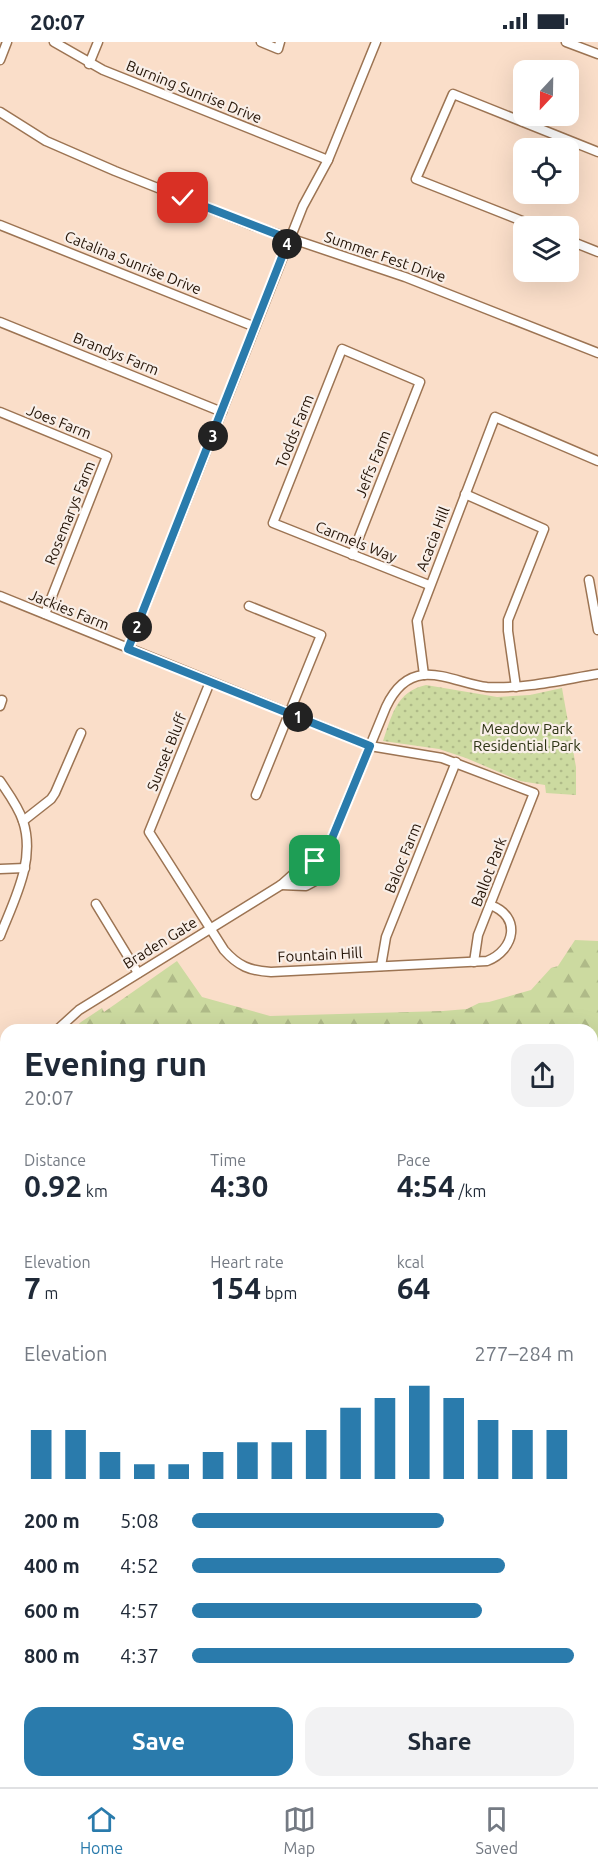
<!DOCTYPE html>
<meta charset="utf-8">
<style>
body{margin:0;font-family:Ubuntu,sans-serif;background:#f2f2f3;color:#1f2937;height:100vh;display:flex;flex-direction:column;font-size:22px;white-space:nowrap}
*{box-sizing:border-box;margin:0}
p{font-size:20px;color:#747a83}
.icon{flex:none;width:33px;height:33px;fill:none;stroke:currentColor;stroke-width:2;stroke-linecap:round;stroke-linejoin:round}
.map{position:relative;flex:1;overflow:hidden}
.side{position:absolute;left:0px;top:982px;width:598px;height:764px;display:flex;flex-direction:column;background:#fff;border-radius:18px 18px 0 0;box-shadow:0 6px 24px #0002}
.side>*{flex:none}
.needle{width:39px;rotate:202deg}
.tools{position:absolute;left:513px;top:18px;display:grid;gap:12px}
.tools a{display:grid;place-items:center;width:66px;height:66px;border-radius:12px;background:#fff;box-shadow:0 6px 24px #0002;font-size:30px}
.pin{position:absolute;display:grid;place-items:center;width:51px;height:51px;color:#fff;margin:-26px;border-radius:12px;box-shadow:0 3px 9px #0006}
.km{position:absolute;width:30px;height:30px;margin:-15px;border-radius:50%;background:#222;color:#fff;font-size:16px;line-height:30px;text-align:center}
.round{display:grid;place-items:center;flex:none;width:63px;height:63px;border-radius:18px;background:#f2f2f3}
.head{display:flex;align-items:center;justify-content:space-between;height:102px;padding:0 24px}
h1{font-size:33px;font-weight:700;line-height:45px}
.metrics{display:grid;grid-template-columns:repeat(3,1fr);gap:9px;height:102px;padding:6px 24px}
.metrics div{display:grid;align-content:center}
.metrics b{font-size:30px;font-weight:700}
.metrics small{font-size:16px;font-weight:400}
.metrics p{font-size:16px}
.chart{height:168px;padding:12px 24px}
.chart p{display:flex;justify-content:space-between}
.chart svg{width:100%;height:108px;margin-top:6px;stroke:#2a7bac;stroke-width:6}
.cta{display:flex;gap:12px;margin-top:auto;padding:12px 24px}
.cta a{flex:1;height:69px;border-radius:18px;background:#2a7bac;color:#fff;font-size:24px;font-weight:700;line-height:69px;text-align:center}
.cta a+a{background:#f2f2f3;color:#1f2937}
ul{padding:0 24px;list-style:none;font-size:20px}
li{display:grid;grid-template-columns:96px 72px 1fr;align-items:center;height:45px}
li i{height:15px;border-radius:8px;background:#2a7bac}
.status{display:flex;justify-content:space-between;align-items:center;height:42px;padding:0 30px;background:#fff;direction:ltr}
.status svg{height:16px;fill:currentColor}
.tabs{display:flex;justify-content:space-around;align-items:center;height:84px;border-top:2px solid #e0e1e3;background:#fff;font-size:16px;color:#747a83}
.tabs a{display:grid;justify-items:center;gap:3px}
.tabs .active{color:#2a7bac}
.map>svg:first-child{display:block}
.forest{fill:url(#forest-firs)}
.park{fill:url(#park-dots)}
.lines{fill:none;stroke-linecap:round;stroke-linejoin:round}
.minor-casing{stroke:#9c7453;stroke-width:11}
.major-casing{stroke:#9c7453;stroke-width:14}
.minor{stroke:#fff;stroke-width:8}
.major{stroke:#fff;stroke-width:10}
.rail-casing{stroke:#3a281b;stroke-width:4.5}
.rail{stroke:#f9efe8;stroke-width:2;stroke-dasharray:7;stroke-linecap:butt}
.route-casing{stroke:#fff;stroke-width:12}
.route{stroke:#2a7bac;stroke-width:8}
.labels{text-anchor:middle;stroke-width:4.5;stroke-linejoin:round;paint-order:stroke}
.street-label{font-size:15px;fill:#241407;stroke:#f9efe8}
.park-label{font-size:15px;fill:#2c3313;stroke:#f9efe8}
</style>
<div class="status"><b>20:07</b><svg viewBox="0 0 49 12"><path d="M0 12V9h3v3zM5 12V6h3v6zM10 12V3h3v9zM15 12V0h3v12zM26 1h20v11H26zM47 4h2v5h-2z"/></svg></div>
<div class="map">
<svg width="598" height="1745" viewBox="0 0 598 1745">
<defs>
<pattern id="forest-firs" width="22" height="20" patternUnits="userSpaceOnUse" patternTransform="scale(1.5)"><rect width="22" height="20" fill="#ccdaa0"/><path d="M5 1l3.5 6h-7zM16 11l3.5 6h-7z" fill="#afba88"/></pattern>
<pattern id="park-dots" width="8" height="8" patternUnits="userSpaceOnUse" patternTransform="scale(1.5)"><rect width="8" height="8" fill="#ccdaa0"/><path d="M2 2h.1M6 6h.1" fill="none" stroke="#afba88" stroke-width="1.8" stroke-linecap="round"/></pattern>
</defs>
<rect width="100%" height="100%" fill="#fadec9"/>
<!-- forest -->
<path class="forest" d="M575,898L598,899V1039H593L592,988H72L81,980L102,966L104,970L177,919L202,955L270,974L443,969L467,967L479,961L489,960L531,948L551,926L558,924Z"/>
<!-- park -->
<path class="park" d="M426,643L497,655L530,653L562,646L576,725V753L546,751L545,743L520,739L466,716L439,707L383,699C392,673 396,650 426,643Z"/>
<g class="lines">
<defs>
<g id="minor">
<path d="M54,0L103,28L328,118"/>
<path d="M261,0L278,7L280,0"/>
<path d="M566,0L598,12"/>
<path d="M0,18L7,0"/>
<path d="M89,22L98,0"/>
<path d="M0,70L46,99L115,129L251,183L405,235L598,311"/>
<path d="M0,183L255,285"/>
<path d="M535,184L416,137L453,52L598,110"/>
<path d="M568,198L598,210"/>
<path d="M0,280L222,370"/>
<path d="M0,370L107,414L45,572"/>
<path d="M465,452L544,487L508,578V589L516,645"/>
<path d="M352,513L420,340L342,307L273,481L429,543"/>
<path d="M589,538L598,588"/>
<path d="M0,554L370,704L442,716L534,751L478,893L474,920"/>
<path d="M249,564L321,593L256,753"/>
<path d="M128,607L303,164L328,118L376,0"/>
<path d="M424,633L417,579L495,375L598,419"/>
<path d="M210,640L149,790L224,908C238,924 250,929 271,930L487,919C515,908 522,874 490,863"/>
<path d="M0,664L2,658"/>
<path d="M0,739C8,751 18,764 23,779C36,818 14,858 0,894"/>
<path d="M23,779L51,757L55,751L81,691"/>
<path d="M0,827L25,826"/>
<path d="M281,843L306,844L319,837L326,811L386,665C393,650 405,635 423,633C444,631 467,643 487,645C525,647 561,638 598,632"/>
<path d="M96,862L138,931"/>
<path d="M381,924L386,895L456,720"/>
<path d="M57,988L79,968L281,843L300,826L326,811"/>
<path d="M592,1042H598"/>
<path d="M592,1593L598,1592"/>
<path d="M53,1745L71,1740"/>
</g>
<g id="major">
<path d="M0,1071L6,1070"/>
<path d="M592,1143L598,1145"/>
</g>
</defs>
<!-- minor casing -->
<use href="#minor" class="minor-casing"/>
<!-- major casing -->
<use href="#major" class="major-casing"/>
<!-- minor -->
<use href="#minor" class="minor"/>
<!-- major -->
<use href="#major" class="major"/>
<defs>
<g id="rail">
<path d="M592,1557L598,1555"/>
<path d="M0,1732L6,1731"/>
</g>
</defs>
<!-- rail casing -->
<use href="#rail" class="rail-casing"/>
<!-- rail -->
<use href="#rail" class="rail"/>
</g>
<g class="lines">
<defs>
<path id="route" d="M183,156L289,197L128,607L370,704L326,811L315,819"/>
</defs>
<!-- route casing -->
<use href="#route" class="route-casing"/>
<!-- route -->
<use href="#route" class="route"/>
</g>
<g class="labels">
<!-- street labels -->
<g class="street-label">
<text transform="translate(194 50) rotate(22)" y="5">Burning Sunrise Drive</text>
<text transform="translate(385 215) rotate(19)" y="5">Summer Fest Drive</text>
<text transform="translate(133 221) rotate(22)" y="5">Catalina Sunrise Drive</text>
<text transform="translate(116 312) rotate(22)" y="5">Brandys Farm</text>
<text transform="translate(59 380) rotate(22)" y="5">Joes Farm</text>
<text transform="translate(295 389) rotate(-68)" y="5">Todds Farm</text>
<text transform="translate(373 422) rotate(-68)" y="5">Jeffs Farm</text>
<text transform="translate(70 471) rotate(-68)" y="5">Rosemarys Farm</text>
<text transform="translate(433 497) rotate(-69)" y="5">Acacia Hill</text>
<text transform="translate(356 500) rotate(22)" y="5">Carmels Way</text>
<text transform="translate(69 568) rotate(22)" y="5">Jackies Farm</text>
<text transform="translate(167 710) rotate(-68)" y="5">Sunset Bluff</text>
<text transform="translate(403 816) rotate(-68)" y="5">Baloc Farm</text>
<text transform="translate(489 830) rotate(-69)" y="5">Ballot Park</text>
<text transform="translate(160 901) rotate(-32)" y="5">Braden Gate</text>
<text transform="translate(320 913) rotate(-3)" y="5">Fountain Hill</text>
</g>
<!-- park labels -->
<g class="park-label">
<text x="527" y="692">Meadow Park<tspan x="527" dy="17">Residential Park</tspan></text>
</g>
</g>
</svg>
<div class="tools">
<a><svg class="needle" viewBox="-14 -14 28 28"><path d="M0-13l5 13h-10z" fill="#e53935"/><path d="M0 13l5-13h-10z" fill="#747a83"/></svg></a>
<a><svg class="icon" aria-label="locate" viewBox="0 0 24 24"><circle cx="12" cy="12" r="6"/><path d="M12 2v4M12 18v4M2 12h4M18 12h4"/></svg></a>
<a><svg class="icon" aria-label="layers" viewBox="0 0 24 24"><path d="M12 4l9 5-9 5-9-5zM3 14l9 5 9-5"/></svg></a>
</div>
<div class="pin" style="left:315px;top:819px;background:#1e9e55"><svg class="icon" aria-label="arrive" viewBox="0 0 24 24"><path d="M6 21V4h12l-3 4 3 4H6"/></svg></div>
<div class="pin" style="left:183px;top:156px;background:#d93025"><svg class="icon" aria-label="check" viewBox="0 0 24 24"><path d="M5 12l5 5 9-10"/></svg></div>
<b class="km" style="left:298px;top:675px">1</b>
<b class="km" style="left:137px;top:585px">2</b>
<b class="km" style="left:213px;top:394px">3</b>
<b class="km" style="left:287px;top:202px">4</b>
<section class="side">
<div class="head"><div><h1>Evening run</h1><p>20:07</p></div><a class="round"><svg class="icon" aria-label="share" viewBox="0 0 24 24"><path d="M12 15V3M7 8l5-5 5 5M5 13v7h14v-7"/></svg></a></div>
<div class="metrics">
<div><p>Distance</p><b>0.92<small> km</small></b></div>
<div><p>Time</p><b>4:30</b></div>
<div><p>Pace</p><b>4:54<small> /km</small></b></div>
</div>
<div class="metrics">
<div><p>Elevation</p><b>7<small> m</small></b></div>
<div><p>Heart rate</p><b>154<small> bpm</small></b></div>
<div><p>kcal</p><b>64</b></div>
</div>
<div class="chart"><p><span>Elevation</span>277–284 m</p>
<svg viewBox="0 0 160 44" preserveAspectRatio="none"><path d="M5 44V24M15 44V24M25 44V33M35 44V38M45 44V38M55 44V33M65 44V29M75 44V29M85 44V24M95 44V15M105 44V11M115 44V6M125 44V11M135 44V20M145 44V24M155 44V24"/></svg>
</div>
<ul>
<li><b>200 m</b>5:08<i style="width:66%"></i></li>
<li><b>400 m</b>4:52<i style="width:82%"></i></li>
<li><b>600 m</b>4:57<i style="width:76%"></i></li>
<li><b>800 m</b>4:37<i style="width:100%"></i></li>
</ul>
<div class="cta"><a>Save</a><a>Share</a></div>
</section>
</div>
<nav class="tabs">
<a class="active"><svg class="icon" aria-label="home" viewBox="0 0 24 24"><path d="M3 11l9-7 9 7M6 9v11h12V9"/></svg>Home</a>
<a><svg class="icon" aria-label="map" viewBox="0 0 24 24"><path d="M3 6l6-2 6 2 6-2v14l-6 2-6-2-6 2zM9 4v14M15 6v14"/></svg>Map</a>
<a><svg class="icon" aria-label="saved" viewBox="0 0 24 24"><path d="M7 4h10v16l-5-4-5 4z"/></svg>Saved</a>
</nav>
